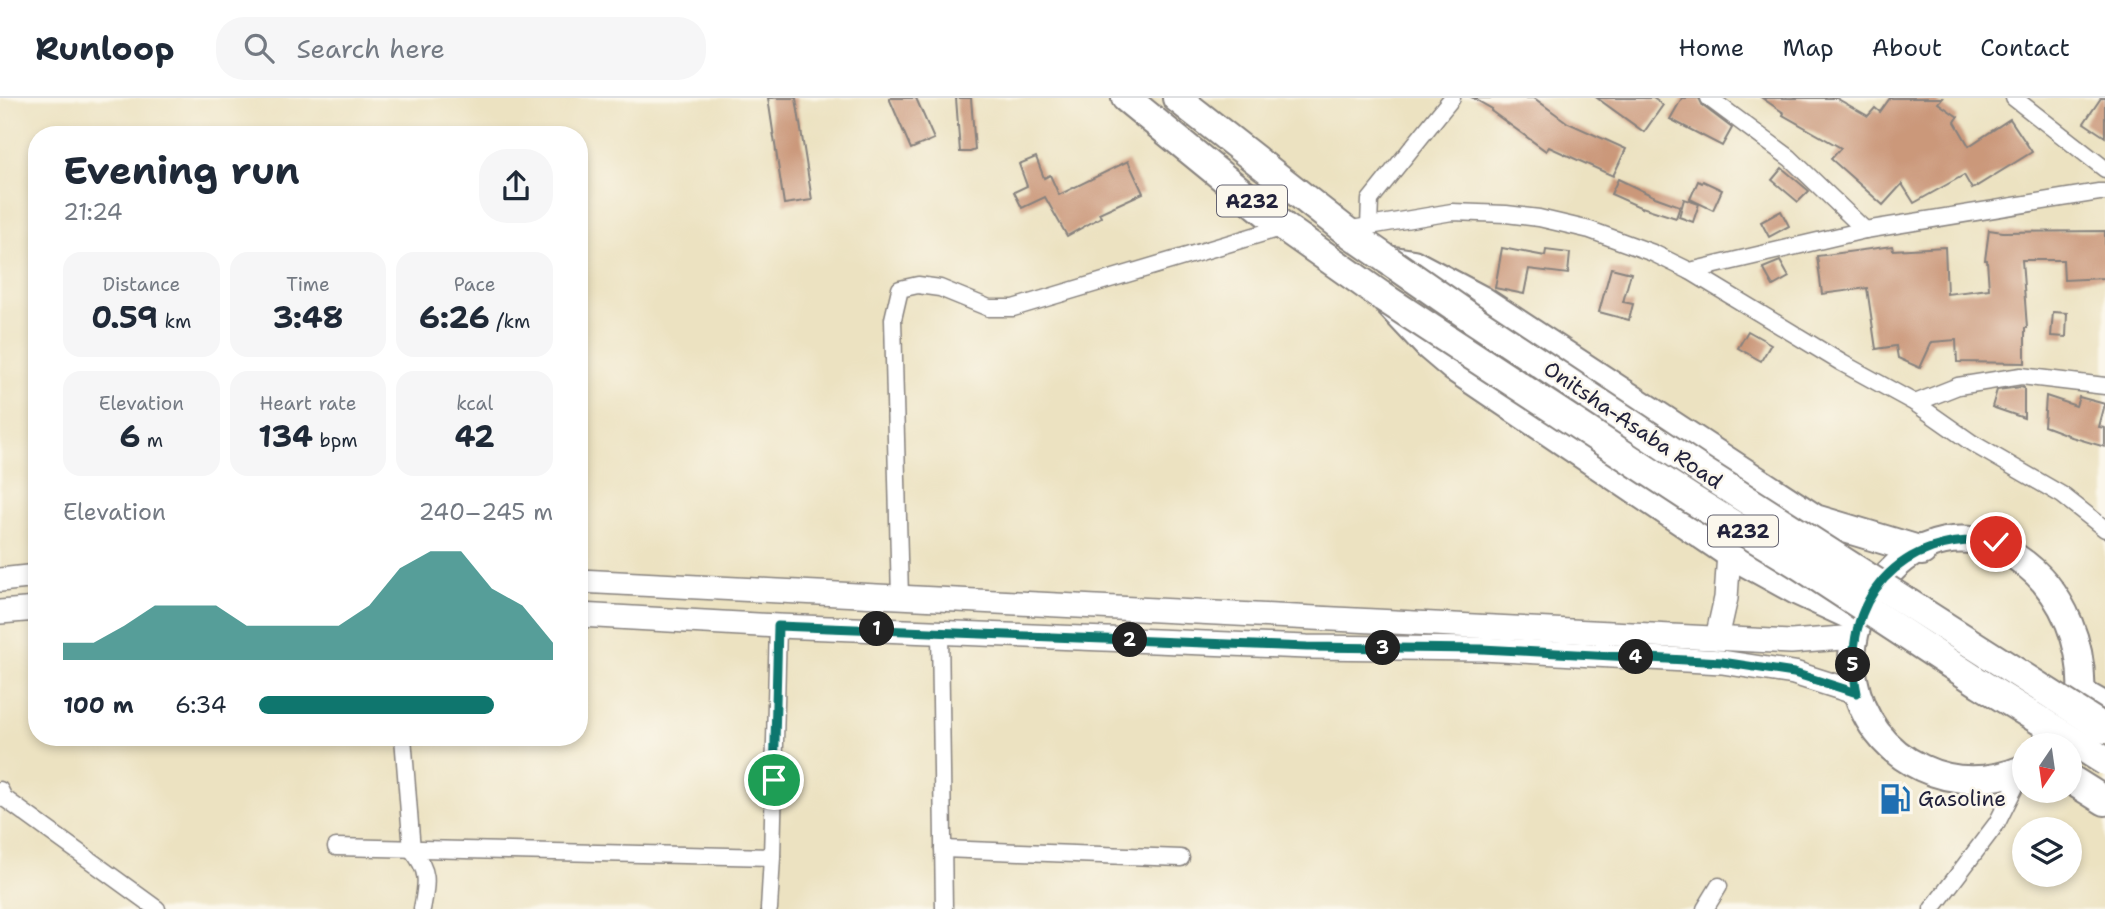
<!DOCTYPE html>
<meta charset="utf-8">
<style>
body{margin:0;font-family:"Shantell Sans",sans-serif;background:#f6f6f7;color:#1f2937;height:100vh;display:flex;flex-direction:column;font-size:26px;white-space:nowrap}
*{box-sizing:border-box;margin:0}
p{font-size:23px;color:#747a83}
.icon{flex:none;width:38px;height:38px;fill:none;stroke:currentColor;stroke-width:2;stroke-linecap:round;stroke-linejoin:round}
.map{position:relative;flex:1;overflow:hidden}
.panel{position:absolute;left:28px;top:28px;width:560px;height:620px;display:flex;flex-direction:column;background:#fff;border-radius:28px;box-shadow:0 4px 10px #0003}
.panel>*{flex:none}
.needle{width:46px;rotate:193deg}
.tools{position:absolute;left:2012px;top:635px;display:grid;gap:14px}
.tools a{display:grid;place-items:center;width:70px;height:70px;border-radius:50%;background:#fff;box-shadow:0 4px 10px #0003;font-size:35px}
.pin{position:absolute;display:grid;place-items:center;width:60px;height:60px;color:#fff;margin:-30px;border:4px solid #fff;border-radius:50%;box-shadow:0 2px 7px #0007}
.km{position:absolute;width:35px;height:35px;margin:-18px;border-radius:50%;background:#222;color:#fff;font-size:19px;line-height:35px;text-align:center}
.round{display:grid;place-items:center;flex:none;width:74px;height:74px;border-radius:28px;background:#f6f6f7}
.headline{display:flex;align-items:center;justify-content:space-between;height:119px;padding:0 35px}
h1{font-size:38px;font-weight:700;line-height:52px}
.metrics{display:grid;grid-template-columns:repeat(3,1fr);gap:10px;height:119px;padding:7px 35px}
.metrics div{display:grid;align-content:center;border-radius:18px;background:#f6f6f7;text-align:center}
.metrics b{font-size:30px;font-weight:700}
.metrics small{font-size:19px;font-weight:400}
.metrics p{font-size:19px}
.chart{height:196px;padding:14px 35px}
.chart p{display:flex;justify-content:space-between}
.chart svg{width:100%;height:126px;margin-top:7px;fill:#0f766e;opacity:.7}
ul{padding:0 35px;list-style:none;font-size:23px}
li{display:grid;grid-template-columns:112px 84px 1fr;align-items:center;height:52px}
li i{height:18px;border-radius:9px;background:#0f766e}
header{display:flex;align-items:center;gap:42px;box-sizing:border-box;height:98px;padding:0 35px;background:#fff;border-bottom:2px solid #e0e1e3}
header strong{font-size:33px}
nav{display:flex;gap:38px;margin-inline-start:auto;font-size:24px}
.search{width:490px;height:63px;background:#f6f6f7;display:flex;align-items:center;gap:18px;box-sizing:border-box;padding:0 24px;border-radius:28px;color:#747a83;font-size:26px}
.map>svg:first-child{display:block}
.building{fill:#cb987a}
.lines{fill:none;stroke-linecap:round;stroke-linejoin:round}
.minor-casing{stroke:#87827e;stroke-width:19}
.secondary-casing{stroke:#87827e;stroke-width:26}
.primary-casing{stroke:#87827e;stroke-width:30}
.trunk-casing{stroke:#87827e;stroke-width:32}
.minor{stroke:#fff;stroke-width:16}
.secondary{stroke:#fff;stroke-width:23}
.primary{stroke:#fff;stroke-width:26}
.trunk{stroke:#fff;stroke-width:28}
.trunk-bridge-casing{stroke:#87827e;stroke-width:32;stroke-linecap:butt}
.trunk-bridge{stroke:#fff;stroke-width:28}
.route-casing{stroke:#fff;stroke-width:14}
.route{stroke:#0f766e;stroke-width:9}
.labels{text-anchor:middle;stroke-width:5;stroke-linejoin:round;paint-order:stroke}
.shield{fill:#fbf7ec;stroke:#636270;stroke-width:2}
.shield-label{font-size:19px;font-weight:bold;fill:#22223b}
.street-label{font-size:21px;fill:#22223b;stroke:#fbf7ec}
.poi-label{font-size:21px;fill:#22223b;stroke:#fbf7ec;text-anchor:start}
</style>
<header>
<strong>Runloop</strong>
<div class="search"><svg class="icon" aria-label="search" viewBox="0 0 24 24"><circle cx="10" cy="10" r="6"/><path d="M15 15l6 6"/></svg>Search here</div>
<nav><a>Home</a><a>Map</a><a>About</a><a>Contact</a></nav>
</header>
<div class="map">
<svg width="2105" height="811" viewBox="0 0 2105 811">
<rect width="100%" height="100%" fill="#fbf7ec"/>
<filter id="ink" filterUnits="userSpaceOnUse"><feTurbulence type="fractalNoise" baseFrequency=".0143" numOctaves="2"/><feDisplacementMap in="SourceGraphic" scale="14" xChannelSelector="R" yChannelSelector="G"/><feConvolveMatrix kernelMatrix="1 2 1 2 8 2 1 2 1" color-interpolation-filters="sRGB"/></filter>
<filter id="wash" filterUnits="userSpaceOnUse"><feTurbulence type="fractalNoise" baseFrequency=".00686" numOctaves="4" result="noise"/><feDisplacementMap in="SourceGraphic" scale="28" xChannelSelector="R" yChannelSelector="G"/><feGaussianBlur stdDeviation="1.57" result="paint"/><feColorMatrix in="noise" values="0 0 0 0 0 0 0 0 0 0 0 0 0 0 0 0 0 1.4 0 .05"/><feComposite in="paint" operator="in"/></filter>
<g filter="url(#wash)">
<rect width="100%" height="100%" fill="#ece2c1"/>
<g id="blocks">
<!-- building -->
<g class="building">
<path d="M768,0H796L812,102L784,106Z"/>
<path d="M889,0H916L934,41L911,51Z"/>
<path d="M956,0H971L975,52L970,54H960Z"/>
<path d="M1473,0H1534L1568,25L1626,51L1613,78L1549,49L1546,53L1491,13L1492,11Z"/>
<path d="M1597,0H1653L1663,7L1644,34Z"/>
<path d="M1682,0H1699L1703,8L1732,30L1722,48L1670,21Z"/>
<path d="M1762,0H1836L1868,18L1875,10L1880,14L1890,0H1942L1938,5L1958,19L1955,24L1969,48L2010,21L2032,54L1972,91L1964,77L1914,105L1902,86L1883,107L1831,61L1841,50L1783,17L1784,15Z"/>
<path d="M2101,0H2105V39L2084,25Z"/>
<path d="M1036,59L1044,80L1050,77L1059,97L1128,63L1143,95L1099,115L1101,119L1067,138L1045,99L1022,110L1014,94L1027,88L1019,66Z"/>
<path d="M1782,70L1809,93L1798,104L1772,82Z"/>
<path d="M1618,81L1655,99L1680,108L1676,120L1642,109V110L1611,96Z"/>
<path d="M1698,83L1702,85L1703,83L1722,92L1713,112L1690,101Z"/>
<path d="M1684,101L1699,106L1693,124L1679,119Z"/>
<path d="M1781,113L1789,128L1769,139L1761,124Z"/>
<path d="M1989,132L2003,134L2105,133V180L2064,182L2063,162H2022L2027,230H2025V265L1957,264L1956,242L1932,244L1920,270L1898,260L1896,248L1876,251L1867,190L1822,196L1817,158L1892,148L1893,152L1945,149L1947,196L1989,191L1987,162H1985Z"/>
<path d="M1502,150L1545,158L1546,152L1570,155L1568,176L1529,171L1524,196L1495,190Z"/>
<path d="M1780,163L1789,179L1773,188L1763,170Z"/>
<path d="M1611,170L1631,175L1623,204L1633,206L1629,222L1599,214Z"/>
<path d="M2053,214L2067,215L2066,239L2051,238Z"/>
<path d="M1748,233L1771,246L1761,263L1738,250Z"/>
<path d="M2021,289L2024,290V320L1992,309L1997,292Z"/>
<path d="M2046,298L2076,308L2079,299L2105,306L2099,329L2105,330V349L2068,338V337L2044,328Z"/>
</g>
</g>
</g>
<g filter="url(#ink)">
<use href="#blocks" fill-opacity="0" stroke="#87827e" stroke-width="2"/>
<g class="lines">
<defs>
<g id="minor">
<path d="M1709,0L1790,60L1865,132"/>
<path d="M2014,0L2105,71"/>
<path d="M1369,128L1370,102L1452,0"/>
<path d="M1346,132L1452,114L1506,116L1539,120L1590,132L1653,155L1690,173L1865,132L2099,94H2105"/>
<path d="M1690,173L1842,265L1915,305L1958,288L2021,278L2105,288"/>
<path d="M1915,305L1972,345L2062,397L2105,431"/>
<path d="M900,500L893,221L900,191L918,187L940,190L989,210H1013L1284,129"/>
<path d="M940,533L944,811"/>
<path d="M403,639L412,752C430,774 427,785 422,811"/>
<path d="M0,692L4,700L157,811"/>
<path d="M336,749L772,759"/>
<path d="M943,751L1181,760"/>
<path d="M769,811L772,759L778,528"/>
<path d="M1705,811L1719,788"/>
<path d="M1932,811L1997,725L2024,671"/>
</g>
<g id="secondary">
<path d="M0,482L37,478"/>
<path d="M579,483L1791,544L1855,539"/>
<path d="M0,514L37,511"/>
<path d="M579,517L778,528L1307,549L1482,551L1722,564L1794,575L1857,595"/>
<path d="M1717,540L1726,500L1729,455"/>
</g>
<path id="primary" d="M2025,670C1991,684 1956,686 1922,670C1885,653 1861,620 1854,581C1848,551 1857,519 1873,495C1956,372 2105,482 2078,620"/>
<g id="trunk">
<path d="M1126,0L1284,129L1383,199L1428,247L1455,270L1729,455L1798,493L1859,521"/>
<path d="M1177,0L1345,132L1388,162L1413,166L1481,202L1815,421L1922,453"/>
<path d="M2089,600L2105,609"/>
<path d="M2070,681L2105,703"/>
</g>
</defs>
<!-- minor casing -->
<use href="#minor" class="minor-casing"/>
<!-- secondary casing -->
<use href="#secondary" class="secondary-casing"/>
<!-- primary casing -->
<use href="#primary" class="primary-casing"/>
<!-- trunk casing -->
<use href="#trunk" class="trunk-casing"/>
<!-- minor -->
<use href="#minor" class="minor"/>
<!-- secondary -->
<use href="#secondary" class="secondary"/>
<!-- primary -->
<use href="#primary" class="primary"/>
<!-- trunk -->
<use href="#trunk" class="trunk"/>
<defs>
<g id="trunk-bridge">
<path d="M1388,162L1470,219L1705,375L2105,631"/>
<path d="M1383,199L1691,401L1801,468L1981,586L2105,663"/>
</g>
</defs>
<!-- trunk-bridge casing -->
<use href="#trunk-bridge" class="trunk-bridge-casing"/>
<!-- trunk-bridge -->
<use href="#trunk-bridge" class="trunk-bridge"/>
</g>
</g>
<g class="lines" filter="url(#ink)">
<defs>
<path id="route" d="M774,682L778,528L1307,549L1482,551L1722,564L1794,575L1857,595C1838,502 1902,433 1996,444"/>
</defs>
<!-- route casing -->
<use href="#route" class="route-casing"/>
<!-- route -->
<use href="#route" class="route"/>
</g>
<!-- icons -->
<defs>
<symbol id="fuel-bare" viewBox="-9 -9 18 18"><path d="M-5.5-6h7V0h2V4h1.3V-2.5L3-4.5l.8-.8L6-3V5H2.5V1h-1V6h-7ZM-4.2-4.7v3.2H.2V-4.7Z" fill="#1f6fb2" stroke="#fbf7ec" stroke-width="2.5" paint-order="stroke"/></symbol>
</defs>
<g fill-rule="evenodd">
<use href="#fuel-bare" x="1873" y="679" width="44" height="44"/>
</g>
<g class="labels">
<!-- shield labels -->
<g class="shield">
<rect x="1217" y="87.5" width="70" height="31" rx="5"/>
<rect x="1708" y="417.5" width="70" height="31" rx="5"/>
</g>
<g class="shield-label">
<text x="1252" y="110">A232</text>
<text x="1743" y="440">A232</text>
</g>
<!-- street labels -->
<g class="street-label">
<text transform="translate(1633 327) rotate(34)" y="7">Onitsha-Asaba Road</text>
</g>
<!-- poi labels -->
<g class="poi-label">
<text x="1918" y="708">Gasoline</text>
</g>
</g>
</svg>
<div class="tools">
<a><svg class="needle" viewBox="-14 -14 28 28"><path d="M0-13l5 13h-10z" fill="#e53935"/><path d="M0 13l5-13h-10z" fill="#747a83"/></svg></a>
<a><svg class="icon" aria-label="layers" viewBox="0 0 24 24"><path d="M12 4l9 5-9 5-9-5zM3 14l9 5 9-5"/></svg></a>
</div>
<div class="pin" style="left:774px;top:682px;background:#1e9e55"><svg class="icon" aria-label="arrive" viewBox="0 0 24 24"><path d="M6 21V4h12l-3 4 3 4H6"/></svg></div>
<div class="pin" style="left:1996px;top:444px;background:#d93025"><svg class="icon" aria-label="check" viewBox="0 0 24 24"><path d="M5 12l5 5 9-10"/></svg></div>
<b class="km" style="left:877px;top:531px">1</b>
<b class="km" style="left:1130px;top:542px">2</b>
<b class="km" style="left:1383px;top:550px">3</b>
<b class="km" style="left:1636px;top:559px">4</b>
<b class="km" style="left:1853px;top:567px">5</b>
<section class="panel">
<div class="headline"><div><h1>Evening run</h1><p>21:24</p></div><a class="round"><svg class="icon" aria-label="share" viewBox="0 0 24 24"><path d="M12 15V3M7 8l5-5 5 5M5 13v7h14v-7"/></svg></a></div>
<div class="metrics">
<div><p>Distance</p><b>0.59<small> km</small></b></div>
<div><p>Time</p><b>3:48</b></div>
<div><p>Pace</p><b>6:26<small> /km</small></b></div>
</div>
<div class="metrics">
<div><p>Elevation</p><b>6<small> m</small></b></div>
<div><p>Heart rate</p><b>134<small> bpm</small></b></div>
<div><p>kcal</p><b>42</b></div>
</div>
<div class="chart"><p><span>Elevation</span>240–245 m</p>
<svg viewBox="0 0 160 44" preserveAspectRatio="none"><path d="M0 44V38L10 38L20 32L30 25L40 25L50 25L60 32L70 32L80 32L90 32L100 25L110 12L120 6L130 6L140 19L150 25L160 38V44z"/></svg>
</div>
<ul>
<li><b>100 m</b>6:34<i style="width:80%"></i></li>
</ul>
</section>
</div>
